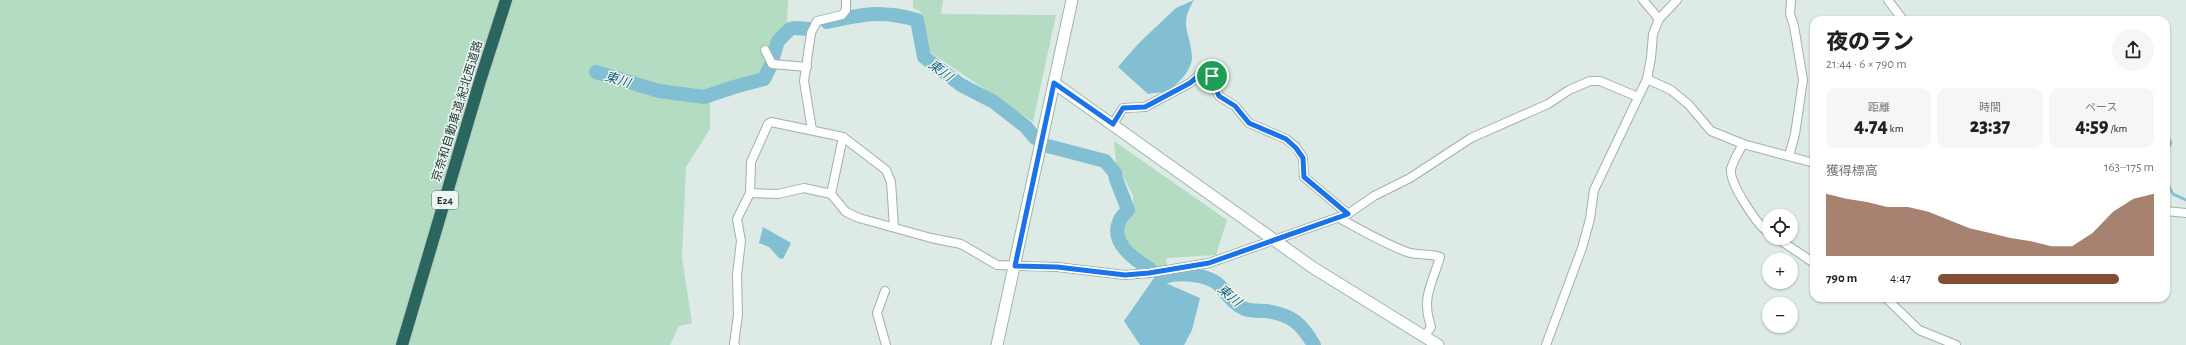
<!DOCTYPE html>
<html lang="ja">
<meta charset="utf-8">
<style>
body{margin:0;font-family:"Alegreya Sans","Noto Sans JP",sans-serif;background:#f6f6f6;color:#222;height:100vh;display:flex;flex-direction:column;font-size:15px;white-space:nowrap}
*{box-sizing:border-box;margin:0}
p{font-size:13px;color:#767676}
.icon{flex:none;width:22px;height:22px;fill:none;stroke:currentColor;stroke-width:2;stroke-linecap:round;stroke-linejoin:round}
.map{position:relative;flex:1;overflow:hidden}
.panel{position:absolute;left:1810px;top:16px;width:360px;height:286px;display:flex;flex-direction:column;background:#fff;border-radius:12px;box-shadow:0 1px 3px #0004}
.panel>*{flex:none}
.fabs{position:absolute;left:1762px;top:209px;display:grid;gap:8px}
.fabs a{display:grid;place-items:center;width:36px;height:36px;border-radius:50%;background:#fff;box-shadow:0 1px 3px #0004;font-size:20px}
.pin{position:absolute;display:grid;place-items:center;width:34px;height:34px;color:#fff;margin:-17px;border:2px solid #fff;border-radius:50%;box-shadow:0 1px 4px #0007}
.round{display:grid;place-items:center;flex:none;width:42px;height:42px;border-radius:21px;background:#f6f6f6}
.overview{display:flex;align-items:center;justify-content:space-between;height:68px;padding:0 16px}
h1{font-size:22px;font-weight:800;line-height:30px}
.stats{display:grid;grid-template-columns:repeat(3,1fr);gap:6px;height:68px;padding:4px 16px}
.stats div{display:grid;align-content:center;border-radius:10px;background:#f6f6f6;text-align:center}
.stats b{font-size:20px;font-weight:800}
.stats small{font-size:11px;font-weight:400}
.stats p{font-size:11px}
.chart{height:112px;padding:8px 16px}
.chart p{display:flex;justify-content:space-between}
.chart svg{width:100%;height:72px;margin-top:4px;fill:#824e36;opacity:.7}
ul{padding:0 16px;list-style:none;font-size:13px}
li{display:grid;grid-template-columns:64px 48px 1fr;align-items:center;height:30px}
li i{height:10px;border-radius:5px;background:#824e36}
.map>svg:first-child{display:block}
.green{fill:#b4dcc2}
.water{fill:#82bfd2}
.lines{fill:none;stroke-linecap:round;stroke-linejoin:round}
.stream{stroke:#82bfd2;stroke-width:2.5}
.river{stroke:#82bfd2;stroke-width:14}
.street-casing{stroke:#a0b1ac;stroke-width:10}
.secondary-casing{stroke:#9cb6ae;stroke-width:13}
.highway-casing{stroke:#bcc4c2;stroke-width:14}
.street{stroke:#fff;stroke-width:8}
.secondary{stroke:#fff;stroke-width:11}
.highway{stroke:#29665e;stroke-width:12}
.route-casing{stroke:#fff;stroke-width:8}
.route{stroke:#1a73e8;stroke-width:5}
.labels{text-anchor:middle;stroke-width:3;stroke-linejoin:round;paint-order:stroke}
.shield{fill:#edf6f2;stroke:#5c726d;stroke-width:1}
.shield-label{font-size:11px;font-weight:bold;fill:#1e3934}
.street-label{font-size:12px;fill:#1e3934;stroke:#edf6f2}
.water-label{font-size:13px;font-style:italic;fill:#175f76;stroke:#edf6f2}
</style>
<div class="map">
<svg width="2186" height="345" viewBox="0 0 2186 345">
<rect width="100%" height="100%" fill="#ddeae5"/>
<!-- green -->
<g class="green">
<path d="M0,0H788L787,25L767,67L752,89L734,91L710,99V129L686,167L682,258L692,323L679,326L670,345H0Z"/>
<path d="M913,0H943L941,14L1056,15L1033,122L930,52L921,12L913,8Z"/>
<path d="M1114,141L1227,220L1216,255L1166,258L1167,265L1156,267C1133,252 1107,240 1133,211V195L1116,163Z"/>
</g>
<!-- water -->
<g class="water">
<path d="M1194,0C1178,26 1191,32 1192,57C1192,71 1176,87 1163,92C1158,93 1152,93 1148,94L1118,67L1139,43L1176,8Z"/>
<path d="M763,227L791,243L783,259L779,258L769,247L759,243Z"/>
<path d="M1154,278L1200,298L1192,330L1184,345H1140L1124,321Z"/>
</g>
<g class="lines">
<!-- stream -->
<g class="stream">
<path d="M2166,131L2171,143L2166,153"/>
<path d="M2166,180L2173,194L2186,200"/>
</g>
<!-- river -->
<g class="river">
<path d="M827,22C863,14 881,10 917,20L924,57L961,85L994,102L1026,127L1035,138"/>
<path d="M794,28L809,29"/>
<path d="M772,61L778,41L790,29"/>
<path d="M596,72L659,91L704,97L734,87L764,79L771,65"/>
<path d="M1048,146L1105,161L1115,173L1116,179L1128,210C1125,214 1121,216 1119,222C1110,243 1135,260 1150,269"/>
<path d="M1158,273L1164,277C1179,272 1209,274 1220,286C1228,295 1233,304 1245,309C1251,311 1260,311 1266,311C1292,315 1301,323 1314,345"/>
</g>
<defs>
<g id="street">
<path d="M1643,0L1659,19"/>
<path d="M1888,0L1903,20"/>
<path d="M765,50L772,64L807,67"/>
<path d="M1647,79L1671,90L1689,105L1711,131L1743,144L1814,163"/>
<path d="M1113,124L1123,108L1145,107L1190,83L1204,71H1208L1219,96L1235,106L1249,123L1286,139L1296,147L1303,158L1304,177L1348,214"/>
<path d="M812,130L804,81L811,33L817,21L842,15L846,10V0"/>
<path d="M1743,144C1739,151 1733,161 1731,169C1729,183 1757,225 1769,233"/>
<path d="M1789,156L1795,134L1803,80L1794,26L1790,14L1791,0"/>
<path d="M750,193L778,194L804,188L831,194L846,212L859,218L931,238L961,244L997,265L1057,267L1125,275L1149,273L1209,263L1348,214L1374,196L1410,178L1471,138L1548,104L1569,90L1590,81H1600L1638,97"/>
<path d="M831,194L843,137"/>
<path d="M2166,211L2186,213"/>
<path d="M1339,218C1361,230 1383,243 1407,252C1419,256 1430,253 1440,257C1432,285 1421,297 1431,327L1424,337"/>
<path d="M1777,238L1814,263"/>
<path d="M885,291L877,313L886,345"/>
<path d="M1886,298L1919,330L1956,345"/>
<path d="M735,345L734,344L738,315L737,275L741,241L737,219L750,193L751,162L768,124L771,122L843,137L886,170L891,182L894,227"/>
<path d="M1546,345L1582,248L1590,219L1594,190L1647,79L1651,58L1653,34L1659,19L1677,0"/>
</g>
<g id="secondary">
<path d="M1054,83L1312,267L1438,345"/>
<path d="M997,345L1072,0"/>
</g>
<path id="highway" d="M402,345L480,81L506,0"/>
</defs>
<!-- street casing -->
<use href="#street" class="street-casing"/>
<!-- secondary casing -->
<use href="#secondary" class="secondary-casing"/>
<!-- highway casing -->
<use href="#highway" class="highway-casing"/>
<!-- street -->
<use href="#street" class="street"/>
<!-- secondary -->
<use href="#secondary" class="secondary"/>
<!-- highway -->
<use href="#highway" class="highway"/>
</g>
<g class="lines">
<defs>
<path id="route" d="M1204,71H1208L1219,96L1235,106L1249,123L1286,139L1296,148L1303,158L1304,177L1348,214L1209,263L1149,273L1125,275L1057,267L1015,266L1054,83L1113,124L1123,108L1145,107L1190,83Z"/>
</defs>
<!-- route casing -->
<use href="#route" class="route-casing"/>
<!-- route -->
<use href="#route" class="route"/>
</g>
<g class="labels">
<!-- shield labels -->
<rect class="shield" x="432" y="191" width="26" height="18" rx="3"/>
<g class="shield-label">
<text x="445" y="204">E24</text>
</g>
<!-- street labels -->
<g class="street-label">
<text transform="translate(457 111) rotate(-73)" y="4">京奈和自動車道;紀北西道路</text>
</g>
<!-- water labels -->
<g class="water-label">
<text transform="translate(941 70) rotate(37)" y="5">東川</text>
<text transform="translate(618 79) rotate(17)" y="5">東川</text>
<text transform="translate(1230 295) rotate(40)" y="5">東川</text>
</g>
</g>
</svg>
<div class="fabs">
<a><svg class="icon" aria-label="locate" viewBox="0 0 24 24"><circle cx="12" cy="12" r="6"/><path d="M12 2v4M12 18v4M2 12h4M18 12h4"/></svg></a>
<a>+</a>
<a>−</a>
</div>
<div class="pin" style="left:1212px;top:76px;background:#1e9e55"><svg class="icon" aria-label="arrive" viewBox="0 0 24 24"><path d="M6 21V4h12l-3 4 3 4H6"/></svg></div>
<section class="panel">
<div class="overview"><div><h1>夜のラン</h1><p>21:44 · 6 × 790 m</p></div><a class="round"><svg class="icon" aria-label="share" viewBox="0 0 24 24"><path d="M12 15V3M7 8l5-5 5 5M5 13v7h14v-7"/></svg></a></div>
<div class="stats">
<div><p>距離</p><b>4.74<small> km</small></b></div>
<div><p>時間</p><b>23:37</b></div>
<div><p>ペース</p><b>4:59<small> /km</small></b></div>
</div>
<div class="chart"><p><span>獲得標高</span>163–175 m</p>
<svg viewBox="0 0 160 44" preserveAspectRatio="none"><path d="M0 44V6L10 9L20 11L30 14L40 14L50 17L60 22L70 27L80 30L90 33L100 35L110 38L120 38L130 30L140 17L150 9L160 6V44z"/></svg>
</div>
<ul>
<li><b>790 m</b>4:47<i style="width:84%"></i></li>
</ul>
</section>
</div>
